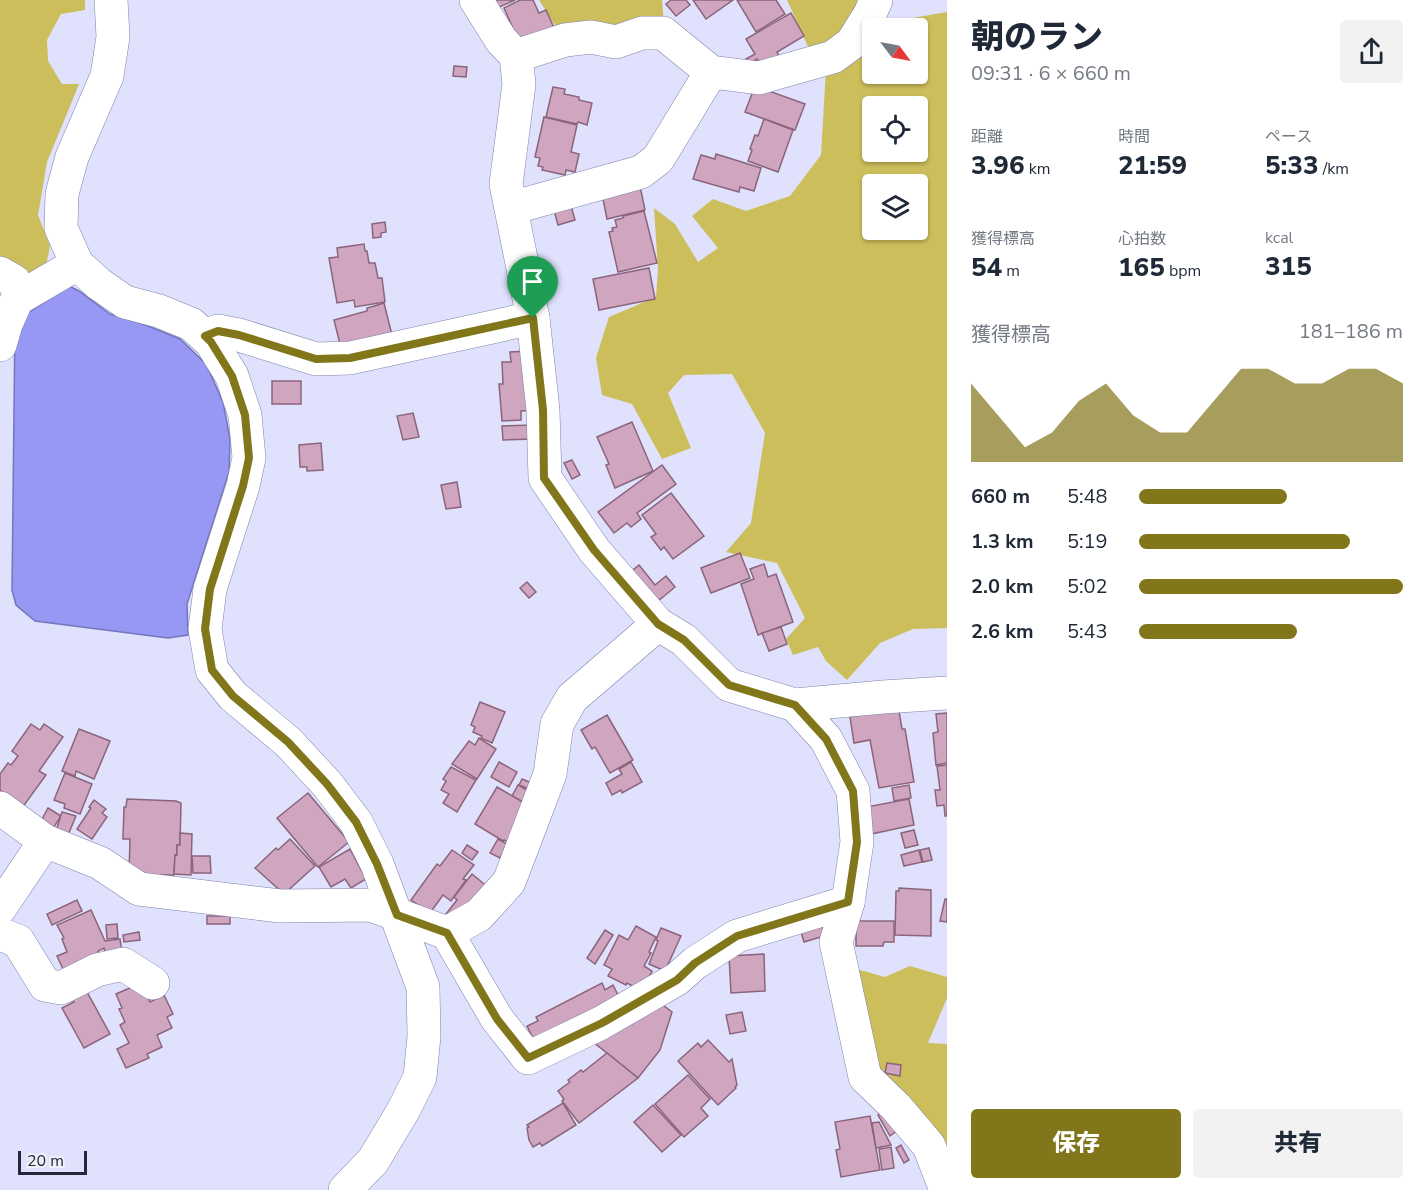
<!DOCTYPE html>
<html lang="ja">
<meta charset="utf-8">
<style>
body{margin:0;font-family:"Nunito Sans","Noto Sans JP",sans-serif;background:#f2f2f3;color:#1f2937;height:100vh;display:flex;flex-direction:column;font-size:22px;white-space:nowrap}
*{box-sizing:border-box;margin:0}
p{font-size:20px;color:#747a83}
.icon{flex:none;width:33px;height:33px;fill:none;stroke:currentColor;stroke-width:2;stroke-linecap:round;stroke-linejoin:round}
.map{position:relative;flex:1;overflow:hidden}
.drawer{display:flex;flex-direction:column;background:#fff;width:480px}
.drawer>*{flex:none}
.needle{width:39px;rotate:122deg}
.fabs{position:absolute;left:862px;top:18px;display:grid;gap:12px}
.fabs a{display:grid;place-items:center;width:66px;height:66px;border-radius:6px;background:#fff;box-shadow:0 2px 4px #0004;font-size:30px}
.scale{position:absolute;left:18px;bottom:15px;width:69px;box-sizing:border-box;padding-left:6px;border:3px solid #262738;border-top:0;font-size:16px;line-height:21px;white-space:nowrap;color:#262738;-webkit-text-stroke:4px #eff0f9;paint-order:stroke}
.pin{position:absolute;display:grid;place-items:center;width:51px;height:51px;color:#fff;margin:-62px -26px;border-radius:50% 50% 50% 0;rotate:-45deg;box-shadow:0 0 6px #0007}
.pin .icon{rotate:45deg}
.round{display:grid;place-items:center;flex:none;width:63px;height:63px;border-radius:6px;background:#f2f2f3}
.overview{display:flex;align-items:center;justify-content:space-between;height:102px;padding:0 24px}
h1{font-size:33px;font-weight:800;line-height:45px}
.metrics{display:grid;grid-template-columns:repeat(3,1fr);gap:9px;height:102px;padding:6px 24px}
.metrics div{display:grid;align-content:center}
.metrics b{font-size:26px;font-weight:800}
.metrics small{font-size:16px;font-weight:400}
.metrics p{font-size:16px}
.chart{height:168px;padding:12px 24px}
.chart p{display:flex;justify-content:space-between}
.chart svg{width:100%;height:108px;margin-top:6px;fill:#82761a;opacity:.7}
.button{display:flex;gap:12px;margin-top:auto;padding:12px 24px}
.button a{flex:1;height:69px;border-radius:6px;background:#82761a;color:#fff;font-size:24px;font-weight:800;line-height:69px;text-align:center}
.button a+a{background:#f2f2f3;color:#1f2937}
ul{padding:0 24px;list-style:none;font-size:20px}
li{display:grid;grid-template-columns:96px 72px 1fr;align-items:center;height:45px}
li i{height:15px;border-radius:8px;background:#82761a}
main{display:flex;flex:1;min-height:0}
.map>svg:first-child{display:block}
.green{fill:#ccbe5a;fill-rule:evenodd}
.water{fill:#9698f4;stroke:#7476bc;stroke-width:1.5}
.building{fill:#d0a5bf;stroke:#8b647c;stroke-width:1.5}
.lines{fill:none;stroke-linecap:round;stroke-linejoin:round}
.minor-casing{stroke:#7f82ab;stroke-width:34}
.minor{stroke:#fff;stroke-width:33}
.route-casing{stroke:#fff;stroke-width:12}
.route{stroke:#82761a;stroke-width:8}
</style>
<main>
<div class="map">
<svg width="947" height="1190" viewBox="0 0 947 1190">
<rect width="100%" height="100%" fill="#dfe1fd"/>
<!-- green -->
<g class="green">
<path d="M0,0H85V10L61,14L47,40L48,61L62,84H79L47,162L38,215L50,246L46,266L36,279L0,262Z"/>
<path d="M539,0H662L664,25L561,35Z"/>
<path d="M787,0H870L848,38L810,51Z"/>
<path d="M947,12V628L913,629L880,643L847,680L826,661L818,647L793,655L786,639L805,618L777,563L726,552L751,523L765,433L732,374L684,375L668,393L691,448L662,459L632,404L602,395L596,358L609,317L656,297L658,270L654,208L675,224L698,262L718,248L692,216L713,199L746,211L790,196L821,155L826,69L872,25ZM873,28H918V74H873ZM873,106H918V152H873ZM873,184H918V230H873Z"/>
<path d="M910,966L947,977V998L928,1043L947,1044V1161L874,1073L853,968L885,977Z"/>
</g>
<!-- water -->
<path class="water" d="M69,286L79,291L110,314L143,324L180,339L206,364L223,402L230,439L229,472L187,604L188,635L168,638L35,621L16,605L12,590L15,321Z"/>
<!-- building -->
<g class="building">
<path d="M491,0H515L495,9Z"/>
<path d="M520,0H533L539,13L546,10L555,30L518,40L504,8Z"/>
<path d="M671,0H686L690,5L676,16L666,4Z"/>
<path d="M693,0H733L706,19Z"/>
<path d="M737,0H776L785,14L756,32Z"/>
<path d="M791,13L804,36L777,52L779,56L762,66L757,59L749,64L746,59L755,54L746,39Z"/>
<path d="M454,66L467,67L466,77L453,76Z"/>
<path d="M755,86L805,104L795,130L745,112Z"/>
<path d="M553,87L565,89L564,94L579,97V100L592,103L587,125L578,122L577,124L546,117Z"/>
<path d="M544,117L577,125L571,152L579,154L575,172L566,170L565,175L542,170L543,167L538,166L540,158L535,157Z"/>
<path d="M764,119L793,130L778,172L748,161L752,150L750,149L755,135L758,136Z"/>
<path d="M716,154L761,168L754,191L740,187L739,192L693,179L701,155L715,159Z"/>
<path d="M640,186L645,210L607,219L602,194Z"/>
<path d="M571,206L575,220L558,225L554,210Z"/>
<path d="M644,211L657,263L618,272L609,232L613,231L612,228L617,227L615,220L623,218V216Z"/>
<path d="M385,222L386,232L381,233V237L373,238L372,224Z"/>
<path d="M364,244L365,251H367L369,263H375L378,278H382L385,302L355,307L354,300L337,303L329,258L338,257L337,248Z"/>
<path d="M649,268L655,299L599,310L593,279Z"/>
<path d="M384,303L392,335L341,348L334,320L367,311V308Z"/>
<path d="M529,351L536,410L521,411V420L502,421L499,384H503L502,362H511L510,352Z"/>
<rect x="272" y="381" width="29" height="23"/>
<path d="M413,413L419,437L403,440L397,416Z"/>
<path d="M632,422L653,471L615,488L606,465L609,464L597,437Z"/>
<path d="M534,425V439L503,440L502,426Z"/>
<path d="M321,443L323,470L307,471V467H300L299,445Z"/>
<path d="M572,460L580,475L572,479L564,463Z"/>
<path d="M662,465L676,484L637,513L641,519L631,527L627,523L614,533L598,512Z"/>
<path d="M457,482L461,507L446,509L441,485Z"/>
<path d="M671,493L704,536L673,559L664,547L661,550L651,537L656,534L642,515Z"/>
<path d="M740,553L750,578L711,593L701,568Z"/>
<path d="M764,564L768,577L776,574L793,622L758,635L741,584L754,579L750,569Z"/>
<path d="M639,565L655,585L666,576L675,587L651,607L628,574Z"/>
<path d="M527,582L536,592L529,598L520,588Z"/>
<path d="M781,627L787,644L769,651L762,633Z"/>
<path d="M480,702L505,712L492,743L481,738L482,736L473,732L475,727L471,725Z"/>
<path d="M899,711L902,729H905L914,782L879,788L870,740L854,743L850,717L872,712Z"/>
<path d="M947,713V763L936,765L933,733L938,732L936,714Z"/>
<path d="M607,715L633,760L610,773L595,747L592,749L581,730Z"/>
<path d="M31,724L40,730L44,724L63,737L39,771L46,775L22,808L0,790V774L8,763L11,765L18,756L12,751Z"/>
<path d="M79,729L110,741L94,779L76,771L75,776L62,771Z"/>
<path d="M479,738L496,749L477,779L452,764L469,741L475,745Z"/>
<path d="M499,762L517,772L509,787L491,777Z"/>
<path d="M631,762L642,782L622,793L621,790L612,795L606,783L622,774L619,769Z"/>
<path d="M947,765V816H945L944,805L937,806L935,790H940L937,766Z"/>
<path d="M451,767L476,780L457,812L443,803L449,794L441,790L446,781L443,779Z"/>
<path d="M65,773L92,784L80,814L64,808L65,804L54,800Z"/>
<path d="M522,779L534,784L531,790L519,785Z"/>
<path d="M518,785L531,792L525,803L512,796Z"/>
<path d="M909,785L911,798L894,801L892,788Z"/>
<path d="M497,787L526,804L512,844L504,840L503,841L475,824Z"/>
<path d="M308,793L349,842L318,867L277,818Z"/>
<path d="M127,799L176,801L181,803L180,845H177V855H175L174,875H161V878L129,873L130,839H123L124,807H126Z"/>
<path d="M909,799L914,825L871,834L866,807Z"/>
<path d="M94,800L106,809L102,813L107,817L92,839L77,829L91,808L89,807Z"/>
<path d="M48,808L61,816L52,830L40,823Z"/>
<path d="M62,812L76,816L68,835L56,831Z"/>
<path d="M914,830L918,845L905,848L901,833Z"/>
<path d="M180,833L192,834L191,875L174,874L175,855H177V845H180Z"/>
<path d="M290,839L315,866L284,894L255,868L276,848L278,850Z"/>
<path d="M498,839L507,844L500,858L490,853Z"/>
<path d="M467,845L478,852L472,860L462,853Z"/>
<path d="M929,848L932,860L923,862L920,850Z"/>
<path d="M350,849L366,879L351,888L345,879L331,887L319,867Z"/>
<path d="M452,850L474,865L463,879L466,880L451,901L443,895L430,913L411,900L437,864L440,866Z"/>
<path d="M919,850L922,862L904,866L901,855Z"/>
<path d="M192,856H210L211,873H193Z"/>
<path d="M472,874L489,888L452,920L446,914L457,900L454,897Z"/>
<path d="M899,888L931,890V936L895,935L896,891H899Z"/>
<path d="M945,899H947V922L940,921Z"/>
<path d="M77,900L82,911L52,925L47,914Z"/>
<path d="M91,910L105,941L120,939L122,952L106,957L104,948L98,951L102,960L66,976L57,956L67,952L62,939L64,938L57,925Z"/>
<rect x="207" y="916" width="23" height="8"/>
<path d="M856,921H894V942H884L883,946H856Z"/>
<path d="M821,923L824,936L804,942L800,928Z"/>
<path d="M117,924L118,938L107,939L106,925Z"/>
<path d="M636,926L656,937L649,952L651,953L644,966L652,971L642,991L627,983L626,985L608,976L612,969L604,965L619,935L628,940Z"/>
<path d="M661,928L681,936L665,971L649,964L658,941L656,940Z"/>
<path d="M605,930L613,935L595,964L587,958Z"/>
<path d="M139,932L140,940L124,942L123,935Z"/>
<path d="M764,954L765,991L731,993L729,956Z"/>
<path d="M602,983L605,990L613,985L622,1003L537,1046L527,1026L538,1021L536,1017Z"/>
<path d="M142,985L150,1002L164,995L173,1014L167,1017L172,1028L157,1035L162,1047L147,1054L149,1058L126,1068L117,1049L129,1043L120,1025L125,1022L119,1009L122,1008L116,994L132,987Z"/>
<path d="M86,990L110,1034L84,1048L62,1008L74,1002L71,998Z"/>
<path d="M659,1002L672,1012L660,1050L638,1078L592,1041L628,1020L632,1024L641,1015Z"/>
<path d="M742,1012L746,1031L730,1034L726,1015Z"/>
<path d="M708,1040L729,1062L732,1059L737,1085L735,1087L736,1088L718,1105L678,1061L698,1043L701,1047Z"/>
<path d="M607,1053L638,1078L579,1123L562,1101L564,1099L558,1091L570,1082L568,1080L581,1070L583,1072Z"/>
<path d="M887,1063L901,1065L900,1076L885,1073Z"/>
<path d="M688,1075L710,1099L701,1108L708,1116L684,1137L655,1104Z"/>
<path d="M563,1103L576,1125L542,1146L540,1143L533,1147L529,1140L527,1128L529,1127L527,1125Z"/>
<path d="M653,1105L681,1135L662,1152L634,1122Z"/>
<path d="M885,1111L898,1130L890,1136L878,1115Z"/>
<path d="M870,1116L880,1170L841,1177L836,1150L840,1149L835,1122Z"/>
<path d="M879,1122L891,1145L876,1148L872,1123Z"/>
<path d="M901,1145L909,1160L904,1163L896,1148Z"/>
<path d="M891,1147L894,1168L882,1170L879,1149Z"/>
</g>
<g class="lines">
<defs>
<g id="minor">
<path d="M111,0L113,37L107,76L72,157L62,194L61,228L77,264L99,284L125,302L159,311L191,324L211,342L232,376L245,415L249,458L243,486L210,589L205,629L212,670L233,696L288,742L327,784L356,822L377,864L423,987L424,1036L420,1077L403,1111L373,1161L345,1190"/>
<path d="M476,0L501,40L516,56L519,84L506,184L533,318L543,410L545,478L594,550L658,624L684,640L729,685L795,705L883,697L947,693"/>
<path d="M516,56L565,40L591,37L616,42L642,33H663L711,72L759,78L833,57L852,43L870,14L876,0"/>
<path d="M511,208L641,172L658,159L711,72"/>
<path d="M0,273L14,281L22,296"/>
<path d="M205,336L218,331L239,335L316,359L350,358L533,318"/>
<path d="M0,345L6,324L17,299L77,264"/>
<path d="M795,705L826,739L853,791L857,842L848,902L836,942L865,1077L896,1107L929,1146L946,1190"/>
<path d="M0,808L45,841L100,863L139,889L280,906L371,905L447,933L479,915L509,882L550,774L557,724L572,698L658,624"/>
<path d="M0,908L45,841"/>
<path d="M447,933L497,1019L528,1058L601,1023L677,979L695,963L737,936L848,902"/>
<path d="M0,934L18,941L45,985L61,988L97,970L123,964L153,983"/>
</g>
</defs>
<!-- minor casing -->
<use href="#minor" class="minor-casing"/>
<!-- minor -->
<use href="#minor" class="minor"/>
</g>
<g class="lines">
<defs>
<path id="route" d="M533,318L543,410L544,478L594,550L658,624L684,640L729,685L795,705L826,739L853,791L857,842L848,902L737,936L695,963L677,980L602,1023L528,1058L497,1019L447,933L397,915L377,864L356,822L327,784L288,742L233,696L212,670L205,629L210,589L243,486L249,458L245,415L232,376L211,342L205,336L218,331L239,335L316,359L350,358Z"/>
</defs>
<!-- route casing -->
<use href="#route" class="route-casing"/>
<!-- route -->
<use href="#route" class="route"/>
</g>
</svg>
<div class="fabs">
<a><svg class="needle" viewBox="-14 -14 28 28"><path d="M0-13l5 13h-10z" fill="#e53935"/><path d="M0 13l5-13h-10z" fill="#747a83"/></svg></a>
<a><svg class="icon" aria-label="locate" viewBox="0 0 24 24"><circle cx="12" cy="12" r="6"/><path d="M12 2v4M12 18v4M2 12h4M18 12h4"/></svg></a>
<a><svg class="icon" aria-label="layers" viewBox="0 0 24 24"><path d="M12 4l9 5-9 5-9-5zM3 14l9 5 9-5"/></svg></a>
</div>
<div class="scale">20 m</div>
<div class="pin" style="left:533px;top:318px;background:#1e9e55"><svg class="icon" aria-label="arrive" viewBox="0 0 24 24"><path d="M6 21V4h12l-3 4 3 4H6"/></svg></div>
</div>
<section class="drawer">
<div class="overview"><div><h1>朝のラン</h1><p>09:31 · 6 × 660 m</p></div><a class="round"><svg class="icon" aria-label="share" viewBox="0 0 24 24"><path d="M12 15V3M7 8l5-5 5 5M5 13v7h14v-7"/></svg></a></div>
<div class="metrics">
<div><p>距離</p><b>3.96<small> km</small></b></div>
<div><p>時間</p><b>21:59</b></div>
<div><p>ペース</p><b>5:33<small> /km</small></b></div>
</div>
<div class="metrics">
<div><p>獲得標高</p><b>54<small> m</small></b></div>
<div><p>心拍数</p><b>165<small> bpm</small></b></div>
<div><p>kcal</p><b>315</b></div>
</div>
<div class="chart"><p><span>獲得標高</span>181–186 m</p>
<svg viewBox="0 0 160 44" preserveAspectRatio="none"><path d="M0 44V12L10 25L20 38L30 32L40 19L50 12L60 25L70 32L80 32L90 19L100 6L110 6L120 12L130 12L140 6L150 6L160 12V44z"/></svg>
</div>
<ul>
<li><b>660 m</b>5:48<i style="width:56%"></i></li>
<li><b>1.3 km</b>5:19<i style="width:80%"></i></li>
<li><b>2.0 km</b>5:02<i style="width:100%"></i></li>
<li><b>2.6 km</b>5:43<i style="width:60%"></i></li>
</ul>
<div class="button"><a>保存</a><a>共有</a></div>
</section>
</main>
